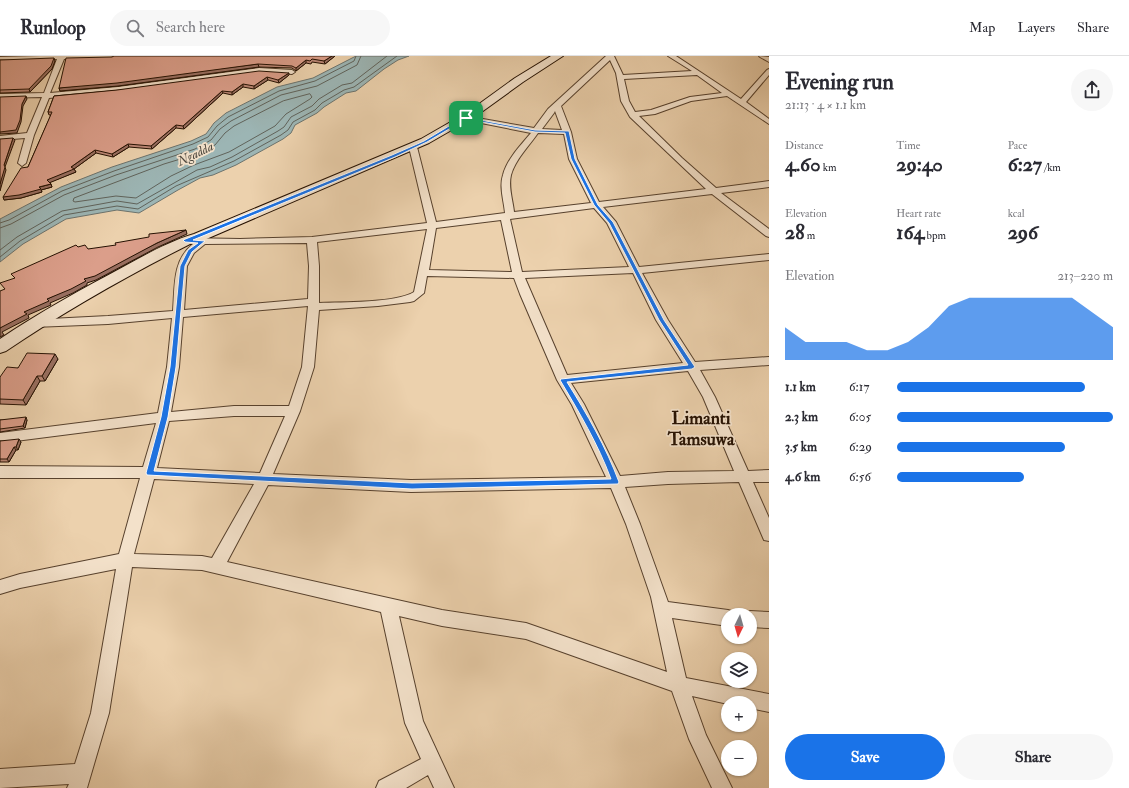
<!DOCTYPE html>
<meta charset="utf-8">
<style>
body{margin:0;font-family:"IM FELL Double Pica",serif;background:#f7f7f7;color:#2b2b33;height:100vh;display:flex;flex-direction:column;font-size:15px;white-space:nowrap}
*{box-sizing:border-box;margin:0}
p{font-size:13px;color:#7c7c81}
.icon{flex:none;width:22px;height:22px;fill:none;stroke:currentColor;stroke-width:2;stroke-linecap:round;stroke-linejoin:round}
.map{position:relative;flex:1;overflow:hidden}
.panel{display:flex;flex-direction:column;background:#fff;width:360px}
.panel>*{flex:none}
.needle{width:26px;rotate:185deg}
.buttons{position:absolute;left:721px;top:552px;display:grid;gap:8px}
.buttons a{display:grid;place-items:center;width:36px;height:36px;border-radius:50%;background:#fff;box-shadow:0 1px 3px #0004;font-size:20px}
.pin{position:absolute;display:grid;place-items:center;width:34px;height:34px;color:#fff;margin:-17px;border-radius:8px;box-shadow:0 2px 6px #0006}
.round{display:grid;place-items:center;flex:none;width:42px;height:42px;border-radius:21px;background:#f7f7f7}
.headline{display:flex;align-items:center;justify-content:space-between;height:68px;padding:0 16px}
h1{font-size:22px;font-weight:800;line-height:30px}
.metrics{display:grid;grid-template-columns:repeat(3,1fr);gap:6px;height:68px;padding:4px 16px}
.metrics div{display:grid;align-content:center}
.metrics b{font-size:20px;font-weight:800}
.metrics small{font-size:11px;font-weight:400}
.metrics p{font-size:11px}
.chart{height:112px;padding:8px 16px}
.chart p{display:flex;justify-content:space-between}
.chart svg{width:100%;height:72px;margin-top:4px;fill:#1a73e8;opacity:.7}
.cta{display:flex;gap:8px;margin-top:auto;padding:8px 16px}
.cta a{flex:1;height:46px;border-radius:24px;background:#1a73e8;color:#fff;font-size:16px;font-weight:800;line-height:46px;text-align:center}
.cta a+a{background:#f7f7f7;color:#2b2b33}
ul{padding:0 16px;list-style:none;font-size:13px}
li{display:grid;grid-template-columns:64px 48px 1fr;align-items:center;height:30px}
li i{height:10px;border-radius:5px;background:#1a73e8}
header{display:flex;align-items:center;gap:24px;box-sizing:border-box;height:56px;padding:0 20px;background:#fff;border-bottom:1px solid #e1e1e2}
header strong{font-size:19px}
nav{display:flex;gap:22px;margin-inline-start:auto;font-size:14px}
.search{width:280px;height:36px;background:#f7f7f7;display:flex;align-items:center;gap:10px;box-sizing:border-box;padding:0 14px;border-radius:22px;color:#7c7c81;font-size:15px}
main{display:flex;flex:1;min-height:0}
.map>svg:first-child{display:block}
.water{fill:#9cb5b4;stroke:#6c736d}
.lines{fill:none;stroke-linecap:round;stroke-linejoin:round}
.shore{stroke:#60635b;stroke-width:1}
.street-casing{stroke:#57412d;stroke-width:2}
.secondary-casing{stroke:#251102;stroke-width:2}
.street{fill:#f3e1ca;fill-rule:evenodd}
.secondary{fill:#f3e1ca;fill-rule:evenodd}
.wall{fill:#bc8877;stroke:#251102}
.shaded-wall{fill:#996f61;stroke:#251102}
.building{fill:#db9e8a;stroke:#251102}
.route{fill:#1a73e8;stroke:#fff;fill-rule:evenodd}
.labels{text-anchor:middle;stroke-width:3.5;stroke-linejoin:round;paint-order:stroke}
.far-water-label{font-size:13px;font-style:italic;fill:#4f4a40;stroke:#f3e1ca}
.district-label{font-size:18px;font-weight:bold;fill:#251102;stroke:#f3e1ca}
</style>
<header>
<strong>Runloop</strong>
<div class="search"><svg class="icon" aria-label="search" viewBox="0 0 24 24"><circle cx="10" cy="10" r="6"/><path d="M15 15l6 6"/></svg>Search here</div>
<nav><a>Map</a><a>Layers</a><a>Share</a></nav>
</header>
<main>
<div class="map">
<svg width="769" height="732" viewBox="0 0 769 732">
<rect width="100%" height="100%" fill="#ecd1ad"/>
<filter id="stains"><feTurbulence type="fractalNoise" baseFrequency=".005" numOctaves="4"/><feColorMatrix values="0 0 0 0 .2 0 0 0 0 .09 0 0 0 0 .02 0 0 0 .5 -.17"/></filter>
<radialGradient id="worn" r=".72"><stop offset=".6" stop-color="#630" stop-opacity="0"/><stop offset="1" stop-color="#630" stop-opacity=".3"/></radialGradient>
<!-- water -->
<path class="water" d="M356,0H409L398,4L384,13L356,35L346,37L324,51L317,57L295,69L291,77L283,83L236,109L213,119L200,122L178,134L139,157L117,154L66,163L23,188L0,206V163L61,131L112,111L191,85L206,78L214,67L226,57L277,31L313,22Z"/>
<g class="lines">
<!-- shore -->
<g class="shore">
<path d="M310,38L312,41L310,43L286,58L275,70L229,96L194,109L171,120L136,142L116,140L75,146L73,145L74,142L164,108L197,98L215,89L225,77L234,70L283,45Z"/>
<path d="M0,167L9,164L62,135L114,115L193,88L208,81L217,70L228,61L279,35L315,25L354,5L356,0"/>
<path d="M0,172L11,168L64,139L116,119L195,93L211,84L220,73L231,65L281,39L317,30L357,9L361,0"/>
<path d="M0,194L17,181L62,155L117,145L137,148L197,114L210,111L232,101L278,75L284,71L291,61L312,50L319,43L342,29L352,27L387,0"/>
<path d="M0,201L20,185L64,159L117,150L138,153L176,130L234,105L281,79L288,74L293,66L315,54L322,47L344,34L354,31L397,0"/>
</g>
<defs>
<g id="street">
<path d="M40,0H116L113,2L64,3L50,37L118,31L259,12L292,14L295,16L292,18L259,16L118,35L49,42L34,79L26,107L22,110L18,107L25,82L0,84V80L27,77L42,41L0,42V38L44,37L57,3L0,5V1Z"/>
<path d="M606,0H614L623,19L692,15L668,0H676L741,43L767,14L769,13V19L746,46L769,63V68L727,40L691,45L655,58L639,60L682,102L716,132L769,125V131L721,137L769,173V181L766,180L712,138L603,151L616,166L639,211L769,198V204L642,217L668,264L695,306L769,301V309L700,314L715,341L748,415L769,414V426H753L769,462V485L764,484L739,426L668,428L625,431L640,468L668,546L728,554L734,556L735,559H728V570L672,562L686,622L769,638V656L750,652V647L728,648L692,640L706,679L732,732H712L689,683L672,635L526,583L442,570L399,560L423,665L454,732H434L428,719L406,732H376L379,725L421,703L405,667L381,556L202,514L132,511L109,657L87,732H67L69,728L0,732V713L75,708L91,657L116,513L20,532L0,538V524L20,518L119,498L140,422H0V410L143,411L156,367L0,387V377L158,357L167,311L172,262L108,268L34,271L30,270L28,267L30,264L108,260L173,255C175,232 172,204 193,188L182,187L180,185L182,183L185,182L240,183L312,181L427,167L409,91L413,89L417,91L436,166L505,157C504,145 499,131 503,119C507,103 521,89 531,77L466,64L462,62L466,60L534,72L548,53ZM610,4L616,17L621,45L630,61L706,133L599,146L577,103L571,76L561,50ZM697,19L722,37L690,41L651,54L635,56L629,45L624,23ZM555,55L562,74L542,73L554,57ZM538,77L564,78L569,103L591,147L514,156C513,145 508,131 511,119C515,104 529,90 538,77ZM594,152L607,167L629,211L522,216L510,163ZM501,164L512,216L429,214L436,172ZM427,173L414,236C396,247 342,246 319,247V210L317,186ZM307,187L309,210L308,243L184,254L187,210L194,197L205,188ZM633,217L656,264L683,307L567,319L525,222ZM427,220L514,222L520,238L557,324L572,349L606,421L411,424L273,418L300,355L314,311L319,254L378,250L410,246L414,245L424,237ZM308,250L302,311L289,350H234L171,356L179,311L183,261ZM688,315L703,341L734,415L668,416L620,420L584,348L571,327ZM234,360H285L260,417L157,412L169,365ZM154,423L254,428L212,502L202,500L134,498ZM268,429L411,436L611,432L626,468L651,541L667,616L526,567L442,554L227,506Z"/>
<path d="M759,0L769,1V6L760,1Z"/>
<path d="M750,555L769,556V572L750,571V559H743Z"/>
</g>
<path id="secondary" d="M551,0H563L523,26L476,60L429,87L204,184L190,188C127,220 65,255 6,295L0,297V283C40,256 82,233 125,210C147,198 170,185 194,178L421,83L468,56L515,22Z"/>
</defs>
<!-- street casing -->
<use href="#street" class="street-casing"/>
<!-- secondary casing -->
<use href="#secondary" class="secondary-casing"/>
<!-- street -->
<use href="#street" class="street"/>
<!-- secondary -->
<use href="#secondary" class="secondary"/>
</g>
<!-- wall -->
<g class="wall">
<path d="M335,0L325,8L312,6L311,8L306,7L296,15L292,12L259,11L118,30L60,35L59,32L112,1Z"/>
<path d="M0,4L55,5L52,13L30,36L0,37Z"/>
<path d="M289,19L279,27L268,24L254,33L243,31L232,39L223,37L184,73L176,72L152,93L129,91L113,101L96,97L74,113L76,116L50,126L52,131L41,134L42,136L21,142L4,144L28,111L51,59H49L48,56L54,40Z"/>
<path d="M58,303L45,325H40L26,349L0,348V321L18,312Z"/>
<path d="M0,364H27L25,372L0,376Z"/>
<path d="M0,385L21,386L18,394H16L9,406H0Z"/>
</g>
<!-- shaded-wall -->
<g class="shaded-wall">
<path d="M332,0H335L325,8L324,5Z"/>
<path d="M54,2L55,5L52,13L30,36L29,33Z"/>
<path d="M306,4V7L296,15V12Z"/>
<path d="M258,8L259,11L118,30L60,35L59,32Z"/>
<path d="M289,17V19L279,27L278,24Z"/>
<path d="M267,21L268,24L254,33V30Z"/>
<path d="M243,28V31L232,39V36Z"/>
<path d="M222,35L223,37L184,73L183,70Z"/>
<path d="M26,40L27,43L23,50L21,66L17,77L0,78V76L22,48Z"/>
<path d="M176,69V72L152,93L151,90Z"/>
<path d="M13,82L15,84L5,111L6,114L0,135V128L4,109Z"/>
<path d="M128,88L129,91L113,101L112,98Z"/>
<path d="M95,94L96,97L74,113L76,116L49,127L47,124L71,111Z"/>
<path d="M51,128L52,131L41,134L42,136L21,142L4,144L3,141Z"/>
<path d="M186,174L187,178L158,191L96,224L87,227V229L73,237L50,247L51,249L28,259L29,262L2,276L4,279L0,281V272L24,256L84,223L157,187Z"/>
<path d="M55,298L58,303L45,325L42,320Z"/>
<path d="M37,320L40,325L26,349L23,344Z"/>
<path d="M26,361L27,364L25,372L23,370Z"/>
<path d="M19,383L21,386L18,394L16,391Z"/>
<path d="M14,391L16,394L9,406L7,403Z"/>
</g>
<!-- building -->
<g class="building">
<path d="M114,0H332L324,5L312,3L310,5L306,4L296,12L292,10L258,8L117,27L59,32L66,2L112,1Z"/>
<path d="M54,2L51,10L29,33L0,34V4Z"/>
<path d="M259,15L289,17L278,24L267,21L254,30L243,28L232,36L222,35L183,70L176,69L151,90L128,88L112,98L95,94L71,111L74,113L47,124L51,128L39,131L41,133L19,139L3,141L21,112L28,111L52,56H48L54,40L117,34Z"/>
<path d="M26,40L22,48L20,64L16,74L0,76V41Z"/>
<path d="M13,82L4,109L5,111L0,128V83Z"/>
<path d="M186,174L157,187L95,220L84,223L86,225L71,233L47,243L49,245L24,256L27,258L0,272V235L5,233L0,227L15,222L11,218L76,189L78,191L85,189L88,193L116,189L115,187L149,181V178Z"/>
<path d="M27,297L55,298L42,320H37L23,344L0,343V321L7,311L18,312Z"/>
<path d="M26,361L23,370L0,373V364Z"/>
<path d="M19,383L16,391H14L7,403H0V385Z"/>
</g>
<!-- route -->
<path class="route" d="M464,61L535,74L569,75L575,103L598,149L613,166L664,264L695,311L692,313L567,326C587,358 606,391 619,426L618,428L412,433L147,419L146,417L161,361L170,311L180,210L188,194L198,187L185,186L183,184L392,99L424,85ZM466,63L535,76L565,77L571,103L594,149L609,167L659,264L688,309L561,323L560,324C579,356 598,388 611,423L412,427L154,415L168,361L176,311L185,210L192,196L205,185L193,184L395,101L427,86Z"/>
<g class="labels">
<!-- far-water labels -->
<g class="far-water-label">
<text transform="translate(195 97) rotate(-26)" y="5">Ngadda</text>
</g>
<!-- district labels -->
<g class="district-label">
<text x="701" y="368">Limanti<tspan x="701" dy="21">Tamsuwa</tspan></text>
</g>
</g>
<rect width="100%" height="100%" filter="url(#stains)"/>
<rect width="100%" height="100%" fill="url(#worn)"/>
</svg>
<div class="buttons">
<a><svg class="needle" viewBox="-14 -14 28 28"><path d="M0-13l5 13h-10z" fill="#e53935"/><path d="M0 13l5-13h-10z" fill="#7c7c81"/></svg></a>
<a><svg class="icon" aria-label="layers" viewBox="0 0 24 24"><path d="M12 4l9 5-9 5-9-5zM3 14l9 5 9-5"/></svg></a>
<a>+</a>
<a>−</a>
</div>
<div class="pin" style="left:466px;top:62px;background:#1e9e55"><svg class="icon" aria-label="arrive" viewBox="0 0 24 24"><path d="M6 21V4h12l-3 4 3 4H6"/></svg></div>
</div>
<section class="panel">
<div class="headline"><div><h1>Evening run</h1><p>21:13 · 4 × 1.1 km</p></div><a class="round"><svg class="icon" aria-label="share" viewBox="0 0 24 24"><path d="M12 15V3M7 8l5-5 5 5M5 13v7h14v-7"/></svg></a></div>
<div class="metrics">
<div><p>Distance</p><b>4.60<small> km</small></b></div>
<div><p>Time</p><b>29:40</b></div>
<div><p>Pace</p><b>6:27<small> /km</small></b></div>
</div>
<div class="metrics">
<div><p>Elevation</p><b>28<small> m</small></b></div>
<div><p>Heart rate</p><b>164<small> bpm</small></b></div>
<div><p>kcal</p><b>296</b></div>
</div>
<div class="chart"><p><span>Elevation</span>213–220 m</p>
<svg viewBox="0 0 160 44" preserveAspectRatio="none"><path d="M0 44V24L10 33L20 33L30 33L40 38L50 38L60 33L70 24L80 11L90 6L100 6L110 6L120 6L130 6L140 6L150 15L160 24V44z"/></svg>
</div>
<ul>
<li><b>1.1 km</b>6:17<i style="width:87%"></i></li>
<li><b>2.3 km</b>6:05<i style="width:100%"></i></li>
<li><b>3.5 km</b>6:29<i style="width:78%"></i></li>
<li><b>4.6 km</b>6:56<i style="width:59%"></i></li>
</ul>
<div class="cta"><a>Save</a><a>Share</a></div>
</section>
</main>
